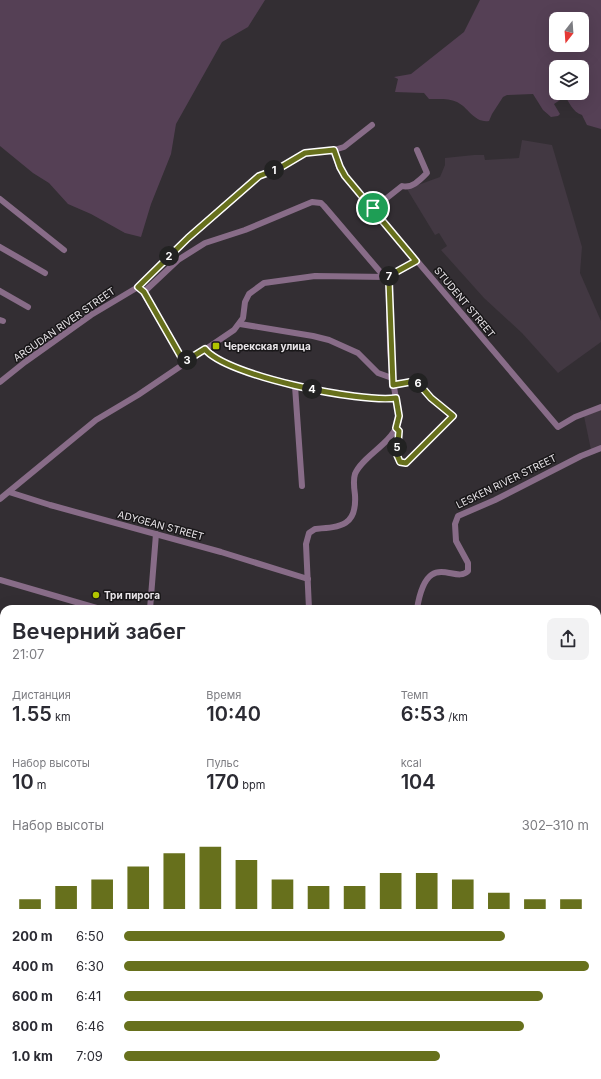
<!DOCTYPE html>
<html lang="ru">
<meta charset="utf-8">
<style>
body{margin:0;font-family:Inter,sans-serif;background:#f2f2f3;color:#2b2b33;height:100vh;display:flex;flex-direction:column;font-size:15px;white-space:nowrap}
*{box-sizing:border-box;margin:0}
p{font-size:13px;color:#7c7c81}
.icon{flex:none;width:22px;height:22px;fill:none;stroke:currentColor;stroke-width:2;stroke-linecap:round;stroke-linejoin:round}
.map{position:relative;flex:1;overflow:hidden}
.drawer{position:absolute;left:0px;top:605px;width:601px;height:474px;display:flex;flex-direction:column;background:#fff;border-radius:12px 12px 0 0;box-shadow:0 4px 16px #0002}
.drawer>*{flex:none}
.needle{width:26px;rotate:197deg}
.tools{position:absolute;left:549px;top:12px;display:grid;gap:8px}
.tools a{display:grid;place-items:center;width:40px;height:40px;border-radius:8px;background:#fff;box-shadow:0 4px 16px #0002;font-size:20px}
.pin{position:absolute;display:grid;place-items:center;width:34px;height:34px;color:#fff;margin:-17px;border:2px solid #fff;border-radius:50%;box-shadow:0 1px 4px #0007}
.km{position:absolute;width:20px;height:20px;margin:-10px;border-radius:50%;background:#222;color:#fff;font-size:11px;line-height:20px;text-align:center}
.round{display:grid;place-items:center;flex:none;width:42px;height:42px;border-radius:8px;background:#f2f2f3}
.head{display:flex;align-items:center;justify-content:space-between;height:68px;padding:0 12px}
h1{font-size:22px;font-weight:600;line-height:30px}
.figures{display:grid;grid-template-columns:repeat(3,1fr);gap:6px;height:68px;padding:4px 12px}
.figures div{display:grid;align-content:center}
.figures b{font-size:20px;font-weight:600}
.figures small{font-size:11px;font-weight:400}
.figures p{font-size:11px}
.chart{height:112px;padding:8px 12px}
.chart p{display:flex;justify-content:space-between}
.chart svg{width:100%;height:72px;margin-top:4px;stroke:#67701c;stroke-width:6}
ul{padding:0 12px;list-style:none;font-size:13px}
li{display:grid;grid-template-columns:64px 48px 1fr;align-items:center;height:30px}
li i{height:10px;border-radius:5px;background:#67701c}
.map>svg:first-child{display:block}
.built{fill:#423842}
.green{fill:#554055;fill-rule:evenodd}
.water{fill:#2f152f;stroke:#675367}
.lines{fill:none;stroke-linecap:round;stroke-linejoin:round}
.minor{stroke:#886c88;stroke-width:6}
.major{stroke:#e1a6e0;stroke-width:8}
.route-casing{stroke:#fff;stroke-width:8}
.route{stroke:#67701c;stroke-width:5}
.poi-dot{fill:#b1c500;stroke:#191719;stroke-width:1.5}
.labels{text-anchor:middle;stroke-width:3;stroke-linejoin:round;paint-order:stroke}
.street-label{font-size:10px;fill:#e9e5e9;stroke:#191719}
.poi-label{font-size:10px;font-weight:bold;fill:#e9e5e9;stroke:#191719;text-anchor:start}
</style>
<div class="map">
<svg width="601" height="1079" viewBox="0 0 601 1079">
<rect width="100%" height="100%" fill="#332e33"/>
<!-- built -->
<g class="built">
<path d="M522,140L552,145L582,247L580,273L601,321V342L558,373L522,333L484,298L441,250L447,246L439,233L435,235L407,189L440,177L445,165V158L474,155H484L485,160L519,158Z"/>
<path d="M601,410V448L591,450L584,416Z"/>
</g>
<!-- green -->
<g class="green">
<path d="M0,0H265L248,27L222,42L176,124L171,154L151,204L141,237L125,233L91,214L68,204L49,183L33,173L0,146Z"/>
<path d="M480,0H601V129L587,125L582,115C572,112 569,101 563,93H582V67H556V93H559L560,100L554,104L560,114L558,116L551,117L543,110L533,94L507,95L503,97L492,114L489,121C474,123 469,108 457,102C449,98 438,99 429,99L424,93L395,92L398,79L394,77L411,74L464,32ZM556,19H582V45H556Z"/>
<path d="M0,1020H4V1075H127L115,1079H0Z"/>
<path d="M347,1075H454L447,1079H353Z"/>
</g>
<!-- water -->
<g class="water">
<path d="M597,858L601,864V990L597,994Z"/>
<path d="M127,1075H216L206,1079H115Z"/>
</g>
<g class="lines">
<!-- minor -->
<g class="minor">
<path d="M334,150L339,167L345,176L558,427L575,417L601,407"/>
<path d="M0,199L64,250"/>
<path d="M373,209L402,186C412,189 421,179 427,173L417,150"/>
<path d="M0,247L45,273"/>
<path d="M141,289L184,362"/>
<path d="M0,291L28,307"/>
<path d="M144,292L178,260L205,243L245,230L312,202L321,203L324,206L382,274L387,277L389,281C390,318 388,356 395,393C396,403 402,415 397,426C389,445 362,457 355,474C353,480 354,488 355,495C357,526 341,527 315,529L309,533L306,544L309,609"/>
<path d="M0,320L3,321"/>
<path d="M240,324L313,336L329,340L358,353L378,373L392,378"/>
<path d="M205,349C226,376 361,403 396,398"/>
<path d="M0,382L25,362L91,315L138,287L188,238L259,176L278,169L305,153L334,150L344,147L372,125"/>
<path d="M393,385L411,382L418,383L431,398L453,417L405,463L400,462L397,455L399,431L396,428"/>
<path d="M295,386L302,486"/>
<path d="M9,492L50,505L221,552L308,579"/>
<path d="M0,499L96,420L138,395L234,330L243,318L245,302L249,294L264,283L315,276L387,277L416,261"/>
<path d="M0,580L100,609"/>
<path d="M150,609L156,534"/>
<path d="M417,609C427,547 455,585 468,571V563L456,541L455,524L458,516L495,500L581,456L601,448"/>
<path d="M597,684L601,683"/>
<path d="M0,713L4,714"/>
<path d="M597,737L601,736"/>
<path d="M0,871L4,859"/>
<path d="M0,905L4,907"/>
<path d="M542,1079L546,1075"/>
</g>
<!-- major -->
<g class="major">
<path d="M0,1020H4"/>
<path d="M230,1075L232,1079"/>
</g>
</g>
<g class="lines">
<defs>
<path id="route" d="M334,150L340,167L345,176L416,261L387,277L389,281L393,385L410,382L418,383L431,398L453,416L406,463L400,462L397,455L399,431L396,428L399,416L396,398C361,403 226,376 205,349L184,362L144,292L138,287L188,238L259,176L278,169L305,153Z"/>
</defs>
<!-- route casing -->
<use href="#route" class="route-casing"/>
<!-- route -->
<use href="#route" class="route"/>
</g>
<!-- markers -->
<g class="poi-dot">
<rect x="212" y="342" width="8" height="8" rx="2"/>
<circle cx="96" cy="595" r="4"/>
</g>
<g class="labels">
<!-- street labels -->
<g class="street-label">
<text transform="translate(465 302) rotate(50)" y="4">STUDENT STREET</text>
<text transform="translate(64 324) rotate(-35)" y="4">ARGUDAN RIVER STREET</text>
<text transform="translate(506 481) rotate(-26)" y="4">LESKEN RIVER STREET</text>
<text transform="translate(161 525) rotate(15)" y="4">ADYGEAN STREET</text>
</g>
<!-- poi labels -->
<g class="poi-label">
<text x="224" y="350">Черекская улица</text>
<text x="104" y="599">Три пирога</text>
</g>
</g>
</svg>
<div class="tools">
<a><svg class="needle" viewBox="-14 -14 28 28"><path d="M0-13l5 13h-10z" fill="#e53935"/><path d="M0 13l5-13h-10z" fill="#7c7c81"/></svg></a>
<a><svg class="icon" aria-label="layers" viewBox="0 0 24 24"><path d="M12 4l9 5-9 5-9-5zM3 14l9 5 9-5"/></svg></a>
</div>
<div class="pin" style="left:373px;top:208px;background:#1e9e55"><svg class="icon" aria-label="arrive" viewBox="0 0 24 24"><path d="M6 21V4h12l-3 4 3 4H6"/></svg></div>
<b class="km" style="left:274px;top:170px">1</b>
<b class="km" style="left:169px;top:256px">2</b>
<b class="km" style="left:187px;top:360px">3</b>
<b class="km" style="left:312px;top:389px">4</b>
<b class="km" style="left:397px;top:447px">5</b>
<b class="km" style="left:418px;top:383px">6</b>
<b class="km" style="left:389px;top:276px">7</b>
<section class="drawer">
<div class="head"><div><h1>Вечерний забег</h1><p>21:07</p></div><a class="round"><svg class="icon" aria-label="share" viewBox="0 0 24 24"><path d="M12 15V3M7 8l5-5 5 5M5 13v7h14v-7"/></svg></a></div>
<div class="figures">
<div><p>Дистанция</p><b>1.55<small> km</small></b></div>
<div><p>Время</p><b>10:40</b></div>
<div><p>Темп</p><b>6:53<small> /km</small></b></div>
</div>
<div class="figures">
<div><p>Набор высоты</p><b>10<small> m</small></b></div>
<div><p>Пульс</p><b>170<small> bpm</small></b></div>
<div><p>kcal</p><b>104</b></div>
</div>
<div class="chart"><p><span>Набор высоты</span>302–310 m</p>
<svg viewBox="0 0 160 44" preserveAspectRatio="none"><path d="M5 44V38M15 44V30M25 44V26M35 44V18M45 44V10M55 44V6M65 44V14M75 44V26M85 44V30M95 44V30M105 44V22M115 44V22M125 44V26M135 44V34M145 44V38M155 44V38"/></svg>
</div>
<ul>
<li><b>200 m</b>6:50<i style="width:82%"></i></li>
<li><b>400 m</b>6:30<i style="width:100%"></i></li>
<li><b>600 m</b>6:41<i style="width:90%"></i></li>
<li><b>800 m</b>6:46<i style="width:86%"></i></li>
<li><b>1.0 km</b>7:09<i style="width:68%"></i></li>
</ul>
</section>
</div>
